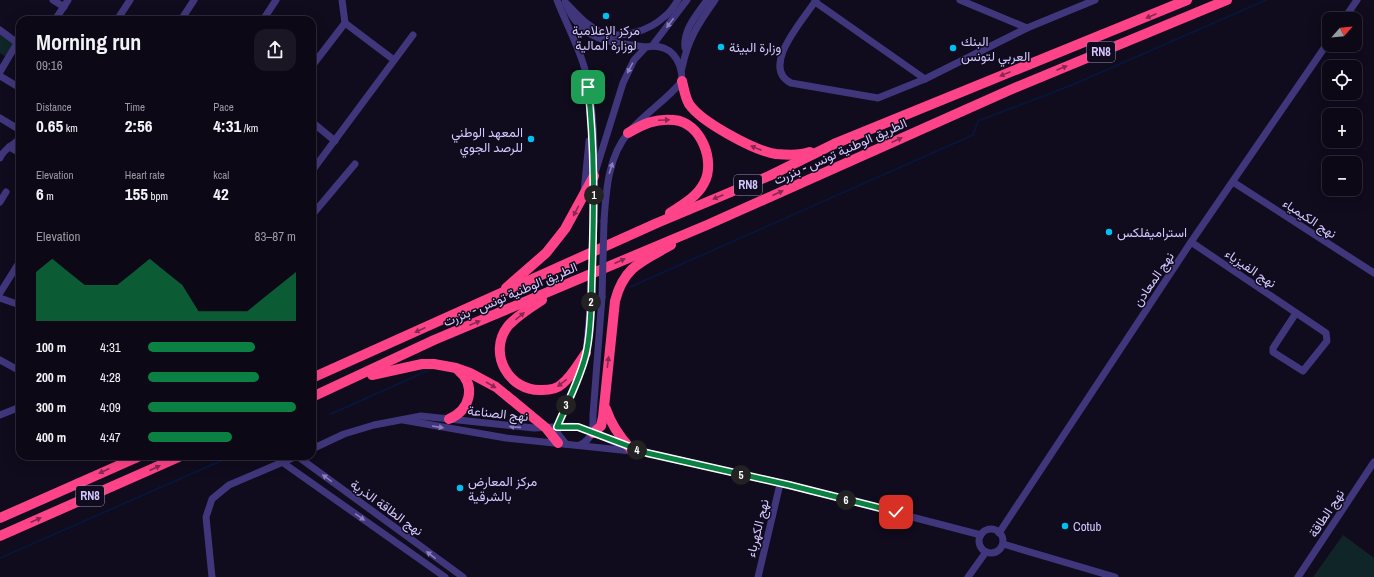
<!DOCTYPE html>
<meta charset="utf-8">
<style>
body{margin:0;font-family:"Archivo Narrow",Vazirmatn,sans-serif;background:#1a1623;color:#f1f3f6;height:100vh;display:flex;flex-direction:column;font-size:15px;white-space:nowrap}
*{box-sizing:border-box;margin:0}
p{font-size:13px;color:#9a9aa1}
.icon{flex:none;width:22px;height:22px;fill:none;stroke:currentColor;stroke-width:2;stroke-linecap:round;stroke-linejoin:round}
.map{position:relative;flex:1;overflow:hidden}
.details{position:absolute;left:16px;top:16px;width:300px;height:444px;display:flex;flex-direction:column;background:#0c0816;border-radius:12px;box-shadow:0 4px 16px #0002,0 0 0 1px #2c2935}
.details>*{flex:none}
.needle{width:26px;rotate:63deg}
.buttons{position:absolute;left:1322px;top:12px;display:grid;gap:8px}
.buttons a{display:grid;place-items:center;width:40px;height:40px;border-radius:8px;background:#0c0816;box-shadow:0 4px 16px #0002,0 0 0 1px #2c2935;font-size:20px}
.pin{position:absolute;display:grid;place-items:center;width:34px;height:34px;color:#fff;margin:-17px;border-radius:8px;box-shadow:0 2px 6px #0006}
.km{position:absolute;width:20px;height:20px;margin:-10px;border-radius:50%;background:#222;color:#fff;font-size:11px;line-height:20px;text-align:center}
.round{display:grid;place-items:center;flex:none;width:42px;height:42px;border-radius:12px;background:#1a1623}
.headline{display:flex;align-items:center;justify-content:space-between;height:68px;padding:0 20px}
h1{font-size:22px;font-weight:700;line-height:30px}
.stats{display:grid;grid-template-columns:repeat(3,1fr);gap:6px;height:68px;padding:4px 20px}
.stats div{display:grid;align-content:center}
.stats b{font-size:17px;font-weight:700}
.stats small{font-size:11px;font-weight:400}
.stats p{font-size:11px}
.chart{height:112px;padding:8px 20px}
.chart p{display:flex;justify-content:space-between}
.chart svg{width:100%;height:72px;margin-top:4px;fill:#0b8043;opacity:.7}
ul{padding:0 20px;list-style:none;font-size:13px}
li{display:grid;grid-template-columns:64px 48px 1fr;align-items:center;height:30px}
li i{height:10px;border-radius:5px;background:#0b8043}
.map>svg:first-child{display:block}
.grass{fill:#0f2527}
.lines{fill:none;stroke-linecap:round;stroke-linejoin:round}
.stream{stroke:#081539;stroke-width:2}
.minor{stroke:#40367c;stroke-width:7}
.highway{stroke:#ff4389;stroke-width:10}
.minor-bridge{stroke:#40367c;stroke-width:7}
.oneway{fill:#882753}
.oneway2{fill:#8a7ebe}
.route-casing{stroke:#fff;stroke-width:8}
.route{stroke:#0b8043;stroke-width:5}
.poi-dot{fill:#00c0f2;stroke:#100b1d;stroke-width:1.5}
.labels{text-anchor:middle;stroke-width:3;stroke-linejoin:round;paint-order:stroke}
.shield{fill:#100b1d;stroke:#998fbb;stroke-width:1}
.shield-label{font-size:12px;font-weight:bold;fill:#d4c7ff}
.poi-label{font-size:13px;fill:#d4c7ff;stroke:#100b1d;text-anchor:start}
.street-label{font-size:13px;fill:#d4c7ff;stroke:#100b1d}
</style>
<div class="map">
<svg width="1374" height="577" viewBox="0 0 1374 577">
<rect width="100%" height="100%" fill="#100b1d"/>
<!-- grass -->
<g class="grass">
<path d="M0,34L14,42L6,57L0,53Z"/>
<path d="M1343,535L1374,558V577H1313Z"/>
</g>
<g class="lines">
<!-- stream -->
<g class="stream">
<path d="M630,287L973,135L978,121L1072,85L1266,0"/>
<path d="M331,414L427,371"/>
<path d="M0,558L232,456"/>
</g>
<!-- minor -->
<g class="minor">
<path d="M53,0L64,7"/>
<path d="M342,0L345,23L394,60"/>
<path d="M557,0C565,21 576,41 583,63C597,106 594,175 594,221"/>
<path d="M816,0C805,18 759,67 791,83L878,98L925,79L1027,28L1095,0"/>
<path d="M960,0L1027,28"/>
<path d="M565,2C576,13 586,26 601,32C620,40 649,31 664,17C670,13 674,6 678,0"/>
<path d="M815,2L925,79"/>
<path d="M566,4C581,42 611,42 646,47"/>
<path d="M1344,19L1357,0"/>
<path d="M55,20L68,0"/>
<path d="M117,20L130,0"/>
<path d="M181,20L194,0"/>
<path d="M263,20L276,0"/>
<path d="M0,30L20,45"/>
<path d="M652,46L687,0"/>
<path d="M685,48C683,29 697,15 707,0"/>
<path d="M312,66L345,23"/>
<path d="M682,68C688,39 698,24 715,0"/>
<path d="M0,72L17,43"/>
<path d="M0,76L20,88"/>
<path d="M0,118L20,130"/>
<path d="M312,122L335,141"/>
<path d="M9,147L20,153"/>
<path d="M0,158C4,148 13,146 20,138"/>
<path d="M312,171L413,35"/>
<path d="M594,176L623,83L634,60L646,47C670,43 682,59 682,81C667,100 645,113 629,132C608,156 606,191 604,221"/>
<path d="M1233,182L1374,273"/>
<path d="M584,192L589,141"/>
<path d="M0,202L6,192"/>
<path d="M312,215L355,164"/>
<path d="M1191,242L1326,333L1327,341L1303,371L1273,352V348L1296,313"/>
<path d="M0,293L20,261"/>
<path d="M0,298L20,305"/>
<path d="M0,360L20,371"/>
<path d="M0,415L20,407"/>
<path d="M403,420L506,438L631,451"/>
<path d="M566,444L558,434L557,427L577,380L586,353L591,299"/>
<path d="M580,445C594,438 593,429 593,415L602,297"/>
<path d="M312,449L344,434L374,425L421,416L534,428L573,426L589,431L619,444L647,453L789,485L981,535"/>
<path d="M282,462L445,577"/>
<circle cx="991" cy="541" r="12"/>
<path d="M999,533L1191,242L1329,41"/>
<path d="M1003,544L1115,577"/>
<path d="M212,577L206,517L212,499L229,485L297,456L463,577"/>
<path d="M758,577L780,484"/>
<path d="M968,577L986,552"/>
<path d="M1298,577L1374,462"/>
</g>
<!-- highway -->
<g class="highway">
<path d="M682,81C684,89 685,97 689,104C701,122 755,151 776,154C786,155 800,156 810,152"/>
<path d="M628,133C643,124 656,118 674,120C701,122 716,162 704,183C697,197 682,205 670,213"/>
<path d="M506,288L546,253L565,229L594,176"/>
<path d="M542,300C531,307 517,316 508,326C487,353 509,392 542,390C549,390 557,389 562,384C572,376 579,363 586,353"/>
<path d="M372,375L422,364H434L456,368L470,373L496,387L546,428L558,443"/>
<path d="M312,378L657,223L769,176L834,144L1187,0"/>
<path d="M312,397L434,340L707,225L1012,89L1227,0"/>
<path d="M606,409C611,424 619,436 630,448"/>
<path d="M449,419C470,410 477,386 458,370"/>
<path d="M593,433L601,426L603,417L615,301C624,266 643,261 671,245"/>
<path d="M0,518L140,456"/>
<path d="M0,536L181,456"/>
</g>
<!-- minor-bridge -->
<g class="minor-bridge">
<path d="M602,297L604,221"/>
<path d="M591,299L594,221"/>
</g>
</g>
<!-- one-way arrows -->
<defs><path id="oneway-solid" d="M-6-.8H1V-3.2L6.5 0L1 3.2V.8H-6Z"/></defs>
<g class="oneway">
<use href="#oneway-solid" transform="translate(1151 16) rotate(157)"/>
<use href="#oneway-solid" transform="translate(1062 68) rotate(-23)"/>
<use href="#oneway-solid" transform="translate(1005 74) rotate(158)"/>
<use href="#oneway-solid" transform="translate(664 120) rotate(-3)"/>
<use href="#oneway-solid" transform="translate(897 140) rotate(-24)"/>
<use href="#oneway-solid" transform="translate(756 148) rotate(-158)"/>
<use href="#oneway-solid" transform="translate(778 193) rotate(-24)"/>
<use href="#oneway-solid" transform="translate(718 197) rotate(157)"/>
<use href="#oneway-solid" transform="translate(576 211) rotate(117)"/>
<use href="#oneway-solid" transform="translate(620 261) rotate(-24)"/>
<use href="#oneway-solid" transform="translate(520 316) rotate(-39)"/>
<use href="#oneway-solid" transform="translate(475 323) rotate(-22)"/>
<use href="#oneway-solid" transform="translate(420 330) rotate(156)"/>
<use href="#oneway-solid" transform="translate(608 362) rotate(-83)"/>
<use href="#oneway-solid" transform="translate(562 383) rotate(142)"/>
<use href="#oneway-solid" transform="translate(491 385) rotate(31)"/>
<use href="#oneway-solid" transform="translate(155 468) rotate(-24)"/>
<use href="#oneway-solid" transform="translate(104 471) rotate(156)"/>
<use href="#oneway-solid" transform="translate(36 520) rotate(-24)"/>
</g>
<g class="oneway2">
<use href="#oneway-solid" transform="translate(670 23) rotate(127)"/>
<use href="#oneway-solid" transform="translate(630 68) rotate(118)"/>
<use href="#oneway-solid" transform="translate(611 168) rotate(-72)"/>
<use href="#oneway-solid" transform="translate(438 427) rotate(9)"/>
<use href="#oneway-solid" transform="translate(515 427) rotate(-176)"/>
<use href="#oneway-solid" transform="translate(327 478) rotate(-144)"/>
<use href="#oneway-solid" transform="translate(360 517) rotate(35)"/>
<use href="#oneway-solid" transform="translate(431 555) rotate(-143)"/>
</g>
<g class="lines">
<defs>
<path id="route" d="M588,87C595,149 594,210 592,272C591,298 592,328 586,354C580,379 567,403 557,427H578L647,453L789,485L896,512"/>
</defs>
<!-- route casing -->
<use href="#route" class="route-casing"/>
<!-- route -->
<use href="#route" class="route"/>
</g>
<!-- markers -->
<g class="poi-dot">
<circle cx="606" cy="16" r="4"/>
<circle cx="721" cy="47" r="4"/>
<circle cx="953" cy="48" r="4"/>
<circle cx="531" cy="139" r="4"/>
<circle cx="1109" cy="232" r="4"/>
<circle cx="460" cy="488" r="4"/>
<circle cx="1065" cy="526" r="4"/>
</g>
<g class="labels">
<!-- shield labels -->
<g class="shield">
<rect x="1087" y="42" width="28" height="20" rx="3"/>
<rect x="734" y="175" width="28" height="20" rx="3"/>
<rect x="76" y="486" width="28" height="20" rx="3"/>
</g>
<g class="shield-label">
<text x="1101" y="56">RN8</text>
<text x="748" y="189">RN8</text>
<text x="90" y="500">RN8</text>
</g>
<!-- poi labels -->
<g class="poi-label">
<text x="606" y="35" text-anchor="middle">مركز الإعلامية<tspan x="606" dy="15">لوزارة المالية</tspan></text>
<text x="961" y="46">البنك<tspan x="961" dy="15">العربي لتونس</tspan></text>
<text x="729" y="52">وزارة البيئة</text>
<text x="523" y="137" text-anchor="end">المعهد الوطني<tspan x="523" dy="15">للرصد الجوي</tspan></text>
<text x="1117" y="237">استراميفلكس</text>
<text x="468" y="486">مركز المعارض<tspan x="468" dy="15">بالشرقية</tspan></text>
<text x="1073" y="531">Cotub</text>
</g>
<!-- street labels -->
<g class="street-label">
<text transform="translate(840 151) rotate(-24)" y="5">الطريق الوطنية تونس - بنزرت</text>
<text transform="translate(1310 218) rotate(33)" y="5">نهج الكيمياء</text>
<text transform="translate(1251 268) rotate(34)" y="5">نهج الفيزياء</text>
<text transform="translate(1153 279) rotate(-56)" y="5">نهج المعادن</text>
<text transform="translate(510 294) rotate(-23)" y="5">الطريق الوطنية تونس - بنزرت</text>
<text transform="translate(498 413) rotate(6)" y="5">نهج الصناعة</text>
<text transform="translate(387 507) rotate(36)" y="5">نهج الطاقة الذرية</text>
<text transform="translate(1326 513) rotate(-57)" y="5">نهج الطاقة</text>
<text transform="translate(757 528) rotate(-76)" y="5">نهج الكهرباء</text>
</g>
</g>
</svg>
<div class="buttons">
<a><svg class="needle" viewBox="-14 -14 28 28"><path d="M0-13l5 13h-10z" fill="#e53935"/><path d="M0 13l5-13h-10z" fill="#9a9aa1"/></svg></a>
<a><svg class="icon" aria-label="locate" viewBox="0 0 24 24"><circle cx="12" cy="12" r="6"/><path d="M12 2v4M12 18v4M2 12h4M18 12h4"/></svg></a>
<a>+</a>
<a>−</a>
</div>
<div class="pin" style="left:588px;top:87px;background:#1e9e55"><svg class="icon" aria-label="arrive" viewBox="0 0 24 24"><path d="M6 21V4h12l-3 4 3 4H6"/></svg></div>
<div class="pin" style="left:896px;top:512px;background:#d93025"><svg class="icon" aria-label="check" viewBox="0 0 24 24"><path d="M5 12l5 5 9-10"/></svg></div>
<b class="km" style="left:594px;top:195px">1</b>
<b class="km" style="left:591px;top:302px">2</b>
<b class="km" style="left:566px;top:405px">3</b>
<b class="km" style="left:637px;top:450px">4</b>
<b class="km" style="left:741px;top:475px">5</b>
<b class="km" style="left:846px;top:500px">6</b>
<section class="details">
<div class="headline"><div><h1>Morning run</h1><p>09:16</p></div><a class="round"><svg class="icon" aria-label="share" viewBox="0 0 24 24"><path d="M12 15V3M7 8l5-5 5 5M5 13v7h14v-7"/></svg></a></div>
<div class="stats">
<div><p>Distance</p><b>0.65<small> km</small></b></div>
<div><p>Time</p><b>2:56</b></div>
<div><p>Pace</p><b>4:31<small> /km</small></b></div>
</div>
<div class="stats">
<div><p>Elevation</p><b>6<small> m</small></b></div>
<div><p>Heart rate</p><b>155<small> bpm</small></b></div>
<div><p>kcal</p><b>42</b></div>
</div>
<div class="chart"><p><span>Elevation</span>83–87 m</p>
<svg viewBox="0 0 160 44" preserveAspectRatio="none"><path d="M0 44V14L10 6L20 14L30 22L40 22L50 22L60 14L70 6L80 14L90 22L100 38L110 38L120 38L130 38L140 30L150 22L160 14V44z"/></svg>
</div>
<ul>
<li><b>100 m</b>4:31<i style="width:72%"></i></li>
<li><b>200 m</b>4:28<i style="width:75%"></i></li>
<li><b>300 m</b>4:09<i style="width:100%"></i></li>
<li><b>400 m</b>4:47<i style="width:57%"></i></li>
</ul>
</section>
</div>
